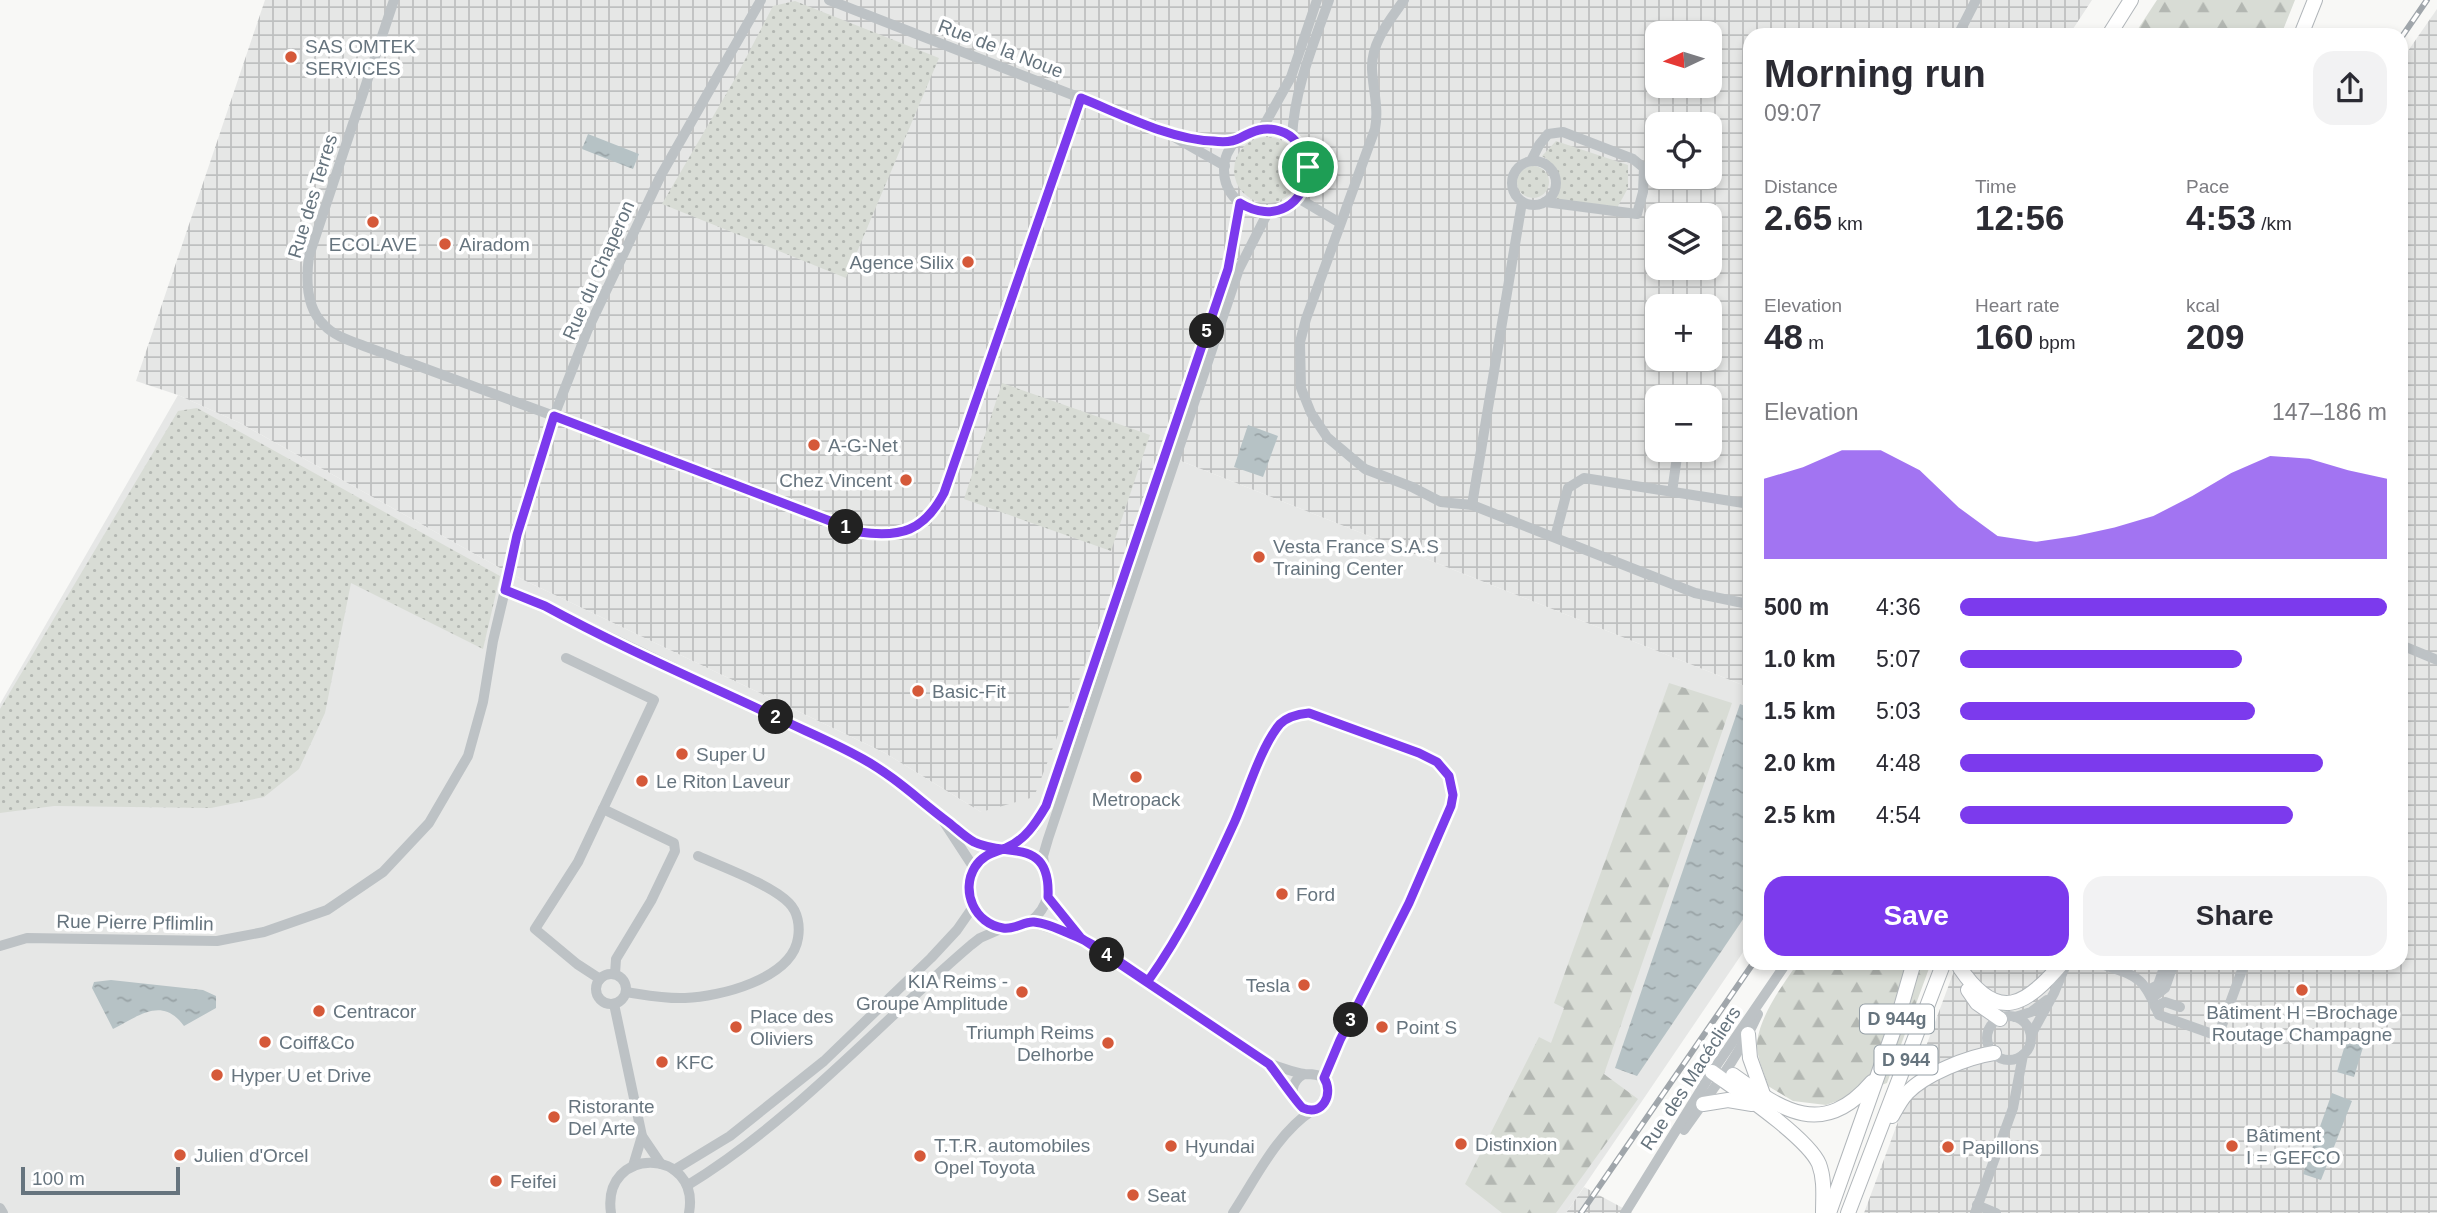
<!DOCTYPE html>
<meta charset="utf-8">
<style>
body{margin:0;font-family:Arial,sans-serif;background:#f2f2f3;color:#2b2b33;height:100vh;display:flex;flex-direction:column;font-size:26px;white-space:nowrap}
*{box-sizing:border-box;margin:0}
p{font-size:23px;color:#7c7c81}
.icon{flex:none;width:38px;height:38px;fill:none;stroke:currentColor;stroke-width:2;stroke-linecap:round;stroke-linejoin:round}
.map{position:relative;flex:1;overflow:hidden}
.drawer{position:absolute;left:1743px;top:28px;width:665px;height:942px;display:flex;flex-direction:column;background:#fff;border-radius:21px;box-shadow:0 4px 10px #0003}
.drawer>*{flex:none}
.needle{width:46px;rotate:266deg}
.controls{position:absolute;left:1645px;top:21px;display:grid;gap:14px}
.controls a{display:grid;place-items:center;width:77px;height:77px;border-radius:14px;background:#fff;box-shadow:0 4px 10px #0003;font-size:35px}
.scale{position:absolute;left:21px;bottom:18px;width:159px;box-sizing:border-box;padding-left:7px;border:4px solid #66747e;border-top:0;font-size:19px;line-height:24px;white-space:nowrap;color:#66747e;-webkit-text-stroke:5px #fff;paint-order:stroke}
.pin{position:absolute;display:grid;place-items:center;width:60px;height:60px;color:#fff;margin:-30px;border:4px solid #fff;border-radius:50%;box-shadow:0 2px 7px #0007}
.km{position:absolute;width:35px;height:35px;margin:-18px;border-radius:50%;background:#222;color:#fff;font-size:19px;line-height:35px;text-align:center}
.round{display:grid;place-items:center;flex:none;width:74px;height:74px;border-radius:21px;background:#f2f2f3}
.headline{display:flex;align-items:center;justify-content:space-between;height:119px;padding:0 21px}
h1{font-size:38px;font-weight:600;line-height:52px}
.figures{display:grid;grid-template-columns:repeat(3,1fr);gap:10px;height:119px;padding:7px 21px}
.figures div{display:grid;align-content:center}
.figures b{font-size:35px;font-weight:600}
.figures small{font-size:19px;font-weight:400}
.figures p{font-size:19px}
.chart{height:196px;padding:14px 21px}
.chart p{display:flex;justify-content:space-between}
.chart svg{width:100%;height:126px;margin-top:7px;fill:#7c3aed;opacity:.7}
.primary-button{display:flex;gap:14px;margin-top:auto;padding:14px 21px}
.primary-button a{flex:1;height:80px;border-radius:21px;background:#7c3aed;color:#fff;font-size:28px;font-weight:600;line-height:80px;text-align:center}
.primary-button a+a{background:#f2f2f3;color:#2b2b33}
ul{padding:0 21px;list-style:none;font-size:23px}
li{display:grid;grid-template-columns:112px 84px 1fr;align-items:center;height:52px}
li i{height:18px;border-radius:9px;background:#7c3aed}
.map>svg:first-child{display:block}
.built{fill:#e6e7e6}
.industrial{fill:url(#industrial-grid);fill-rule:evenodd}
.grass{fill:url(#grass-dots)}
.forest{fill:url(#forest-firs)}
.water{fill:url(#water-ripples)}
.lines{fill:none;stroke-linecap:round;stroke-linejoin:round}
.major-casing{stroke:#b1b6ba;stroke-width:16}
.minor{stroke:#bdc2c5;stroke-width:10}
.major{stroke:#fff;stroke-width:14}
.rail-casing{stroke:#a0a6ab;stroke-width:6}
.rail{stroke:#fff;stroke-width:3.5;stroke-dasharray:10;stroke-linecap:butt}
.route-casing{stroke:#fff;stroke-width:14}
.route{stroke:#7c3aed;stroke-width:9}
.poi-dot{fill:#d55939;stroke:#fff;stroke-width:2.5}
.labels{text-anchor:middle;stroke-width:7;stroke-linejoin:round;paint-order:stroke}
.shield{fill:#fff;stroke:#949ea5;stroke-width:2}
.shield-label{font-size:18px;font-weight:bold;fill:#66747e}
.poi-label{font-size:19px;fill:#66747e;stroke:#fff;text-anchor:start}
.street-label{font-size:19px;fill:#66747e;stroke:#fff}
</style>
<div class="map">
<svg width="2437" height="1213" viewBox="0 0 2437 1213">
<defs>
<pattern id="industrial-grid" width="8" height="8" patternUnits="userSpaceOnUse" patternTransform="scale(1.75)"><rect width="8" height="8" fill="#e6e7e6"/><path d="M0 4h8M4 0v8" fill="none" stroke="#bec0c0"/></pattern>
<pattern id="grass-dots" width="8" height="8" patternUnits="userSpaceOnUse" patternTransform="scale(1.75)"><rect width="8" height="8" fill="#d8dcd5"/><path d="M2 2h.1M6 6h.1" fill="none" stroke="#b3b7b2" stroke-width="1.8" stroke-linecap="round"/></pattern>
<pattern id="forest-firs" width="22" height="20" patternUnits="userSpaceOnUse" patternTransform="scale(1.75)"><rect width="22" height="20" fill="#d8dcd5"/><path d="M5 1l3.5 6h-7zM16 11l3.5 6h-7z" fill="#b3b7b2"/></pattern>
<pattern id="water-ripples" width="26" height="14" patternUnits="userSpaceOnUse" patternTransform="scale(1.75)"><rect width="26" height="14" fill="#b6c2c5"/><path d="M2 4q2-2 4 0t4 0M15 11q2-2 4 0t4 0" fill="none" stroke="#98a2a5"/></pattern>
</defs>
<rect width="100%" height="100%" fill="#f8f8f6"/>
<!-- built -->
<path class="built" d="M178,395L240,423L509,573L885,753L981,812L1166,455L1750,688V942L1566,1213H0V704Z"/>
<!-- industrial -->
<g class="industrial">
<path d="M265,0H2092L2069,35H1750V688L1166,455L1034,797L981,812L885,753L509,573L240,423L178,395L136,381ZM1657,33H1710V86H1657ZM1657,124H1710V177H1657ZM1657,215H1710V268H1657ZM1657,306H1710V359H1657ZM1657,397H1710V450H1657Z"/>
<path d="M2437,9V1213H1864L1957,963L2401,962V61Z"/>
<path d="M1584,1187L1632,1213H1566Z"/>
</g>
<!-- grass -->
<g class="grass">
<path d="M795,1L939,58L846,278L662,204L736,77L773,6Z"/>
<circle cx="1267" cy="170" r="33"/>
<path d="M1556,141L1628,165V188L1617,208L1556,200C1564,180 1560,167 1542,156Z"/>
<circle cx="1533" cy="182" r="16"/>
<path d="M1002,383L1150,435L1111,551L964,499Z"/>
<path d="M197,408L500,576L483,649L351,583L325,713L299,769L264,797L211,808L54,806L0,813V709L178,411Z"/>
</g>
<!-- forest -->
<g class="forest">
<path d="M2157,0H2295L2281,35H2134Z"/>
<path d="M1669,683L1732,703L1604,1074L1638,1099L1556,1213H1502L1465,1184L1539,1037L1551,1043L1564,1008L1554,1003Z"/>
<path d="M1798,963H1931L1887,1083L1826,1105L1793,1101L1768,1086C1765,1075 1758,1060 1757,1048C1756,1021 1783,984 1798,963Z"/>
</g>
<!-- water -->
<g class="water">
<path d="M588,134L639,154L633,169L582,149Z"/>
<path d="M1248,425L1278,436L1263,477L1234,467Z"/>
<path d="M1740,704L1750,708V909L1637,1076L1615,1068Z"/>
<path d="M111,980L203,990L216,996V1008L184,1026C162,996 139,1016 113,1029L92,988L94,982Z"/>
<path d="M2347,1038L2364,1044L2354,1077L2337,1072Z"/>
<path d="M2332,1093L2352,1101L2321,1180L2303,1174Z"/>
</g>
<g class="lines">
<defs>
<g id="major">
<path d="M2109,35L2131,0"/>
<path d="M2301,35L2315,0"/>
<path d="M1960,968C1998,1024 2026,1006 2063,962"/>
<path d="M1968,990L1977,1003L2000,1019"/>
<path d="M1748,1034L1750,1058L1764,1097"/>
<path d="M1712,1072C1737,1090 1808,1138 1819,1164C1825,1180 1823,1197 1823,1213"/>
<path d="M1733,1075C1783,1111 1823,1139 1872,1082"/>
<path d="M1703,1104L1728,1100L1752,1104"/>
<path d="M1892,1116C1896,1109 1901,1099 1907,1093C1925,1074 1968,1057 1994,1053"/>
<path d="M1829,1213L1897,1021L1914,962"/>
<path d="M1848,1213L1944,962"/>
</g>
</defs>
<!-- major casing -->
<use href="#major" class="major-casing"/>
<!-- minor -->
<g class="minor">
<path d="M394,0L309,256C306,278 306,308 324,325C334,336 351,341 364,346L554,416L859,532C901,538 924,532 944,493L1081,98"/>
<path d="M829,0L1160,129L1203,140L1238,139"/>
<path d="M1404,0C1390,20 1371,42 1372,69C1373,90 1379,108 1375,129L1306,319L1300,342L1301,388L1311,413L1327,437L1365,469L1412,487L1441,502L1472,505L1695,593L1743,603L1750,602"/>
<path d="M1958,35L1976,0"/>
<circle cx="1266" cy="170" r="42"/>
<path d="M1262,129L1291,77L1317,0"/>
<path d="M1174,137L1225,166"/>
<path d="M1292,138C1294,90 1313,45 1329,0"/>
<path d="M1531,161L1539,145L1548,134L1563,132L1633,159L1644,168L1643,192L1637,214L1545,202"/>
<circle cx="1534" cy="183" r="22"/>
<path d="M1298,198L1340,223"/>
<path d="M1672,492L1678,450"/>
<path d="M1472,505L1522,202"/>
<path d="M1555,537L1568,488L1584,478L1750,504"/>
<path d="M505,590L545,606L860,757L917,797L974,842L998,850"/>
<path d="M2401,645L2437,660"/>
<path d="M566,658L654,700L603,809"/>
<path d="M944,822L974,868"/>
<path d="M1006,848L1034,828L1046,806L1228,269L1240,203"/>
<circle cx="1008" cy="888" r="40"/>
<path d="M1045,872L1043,856L1048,839L1239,269L1268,212"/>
<path d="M1048,897L1081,938"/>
<path d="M1031,922L1081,938L1148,981L1269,1064L1293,1092"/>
<path d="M0,946L27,938L217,941L264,932L327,910L383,872L429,823L468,756L483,702L493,641L518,535L554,416L588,329L661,175L761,0"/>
<path d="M2096,962C2137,977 2142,973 2159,1015L2218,1036L2245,962"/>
<circle cx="611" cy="989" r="15"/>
<path d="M600,979L577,964L535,929L578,862L603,809L674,843L675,851L651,901L616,959L615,974"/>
<path d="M1148,981C1183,932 1210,876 1235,821C1247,794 1261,746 1280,724C1287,717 1299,714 1309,713L1428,756C1447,767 1455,784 1451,806L1409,903L1340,1040L1324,1078"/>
<path d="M2148,990L2158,985L2166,962"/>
<path d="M626,992C646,995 665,999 685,998C719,997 792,979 798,938C800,926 798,912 789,903C770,884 722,867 698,856"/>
<path d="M2152,998L2165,988L2174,962"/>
<path d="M614,1004L642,1136L661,1164"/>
<path d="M2155,1007L2165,1002L2180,1007"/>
<circle cx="2009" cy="1038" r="22"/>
<path d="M2015,1017L2031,1012L2047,1000"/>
<path d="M2031,1035L2054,993L2067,962"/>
<path d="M1270,1064C1281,1067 1294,1073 1305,1074C1321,1074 1332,1077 1328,1098L1317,1109L1301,1107C1289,1096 1290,1082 1304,1074"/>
<path d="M1684,1130C1710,1093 1739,1056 1758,1014"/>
<path d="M633,1166L642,1136"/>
<path d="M674,1170L730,1136L824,1061L931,958L957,930L973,907"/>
<path d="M688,1185C794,1120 877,1025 971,945L980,938L1003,928"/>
<path d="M1977,1205L1996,1213"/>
<path d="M0,1208L3,1213"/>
<path d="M611,1213C601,1145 701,1147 689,1213"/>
<path d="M1233,1213C1256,1178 1277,1133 1313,1110"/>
<path d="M1625,1213L1712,1072L1787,962"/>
<path d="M1975,1213L2013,1108L2023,1055"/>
</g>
<!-- major -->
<use href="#major" class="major"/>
<defs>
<g id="rail">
<path d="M2401,38L2427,0"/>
<path d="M1581,1213L1754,962"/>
</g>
</defs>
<!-- rail casing -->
<use href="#rail" class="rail-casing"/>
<!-- rail -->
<use href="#rail" class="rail"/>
</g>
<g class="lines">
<defs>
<path id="route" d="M1308,167C1304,151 1297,136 1280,131C1264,126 1253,131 1240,138C1233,142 1221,142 1213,141C1171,140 1121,114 1081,98L944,493C924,531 901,538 859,532L554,416L517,535L505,590L545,606C620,647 699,681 776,717C805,731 835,743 863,759C894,776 920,801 948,822C957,829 965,837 974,842C1006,858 1051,836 1048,897L1081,938L1269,1064C1275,1071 1299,1106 1303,1108C1323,1117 1334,1093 1324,1078L1340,1040L1409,903L1451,806L1453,795L1449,776L1437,762L1419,753L1309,713C1299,714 1287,717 1280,724C1261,746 1247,794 1235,821C1210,876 1183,932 1148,981C1123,965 1097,944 1070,934C1059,929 1046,923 1034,922C1024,921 1015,930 1003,928C975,924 960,891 975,867C983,854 994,853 1006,848C1025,840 1036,823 1046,806L1228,269L1240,203C1274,224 1306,205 1308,167"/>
</defs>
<!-- route casing -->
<use href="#route" class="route-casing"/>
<!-- route -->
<use href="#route" class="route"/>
</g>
<!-- markers -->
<g class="poi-dot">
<circle cx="291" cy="57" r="7"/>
<circle cx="373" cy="222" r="7"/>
<circle cx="445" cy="244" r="7"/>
<circle cx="968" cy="262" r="7"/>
<circle cx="814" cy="445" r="7"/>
<circle cx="906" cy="480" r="7"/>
<circle cx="1259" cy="557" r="7"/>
<circle cx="918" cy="691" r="7"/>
<circle cx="682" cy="754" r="7"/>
<circle cx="1136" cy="777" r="7"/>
<circle cx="642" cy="781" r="7"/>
<circle cx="1282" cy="894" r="7"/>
<circle cx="1304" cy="985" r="7"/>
<circle cx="2302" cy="990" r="7"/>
<circle cx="1022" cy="992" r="7"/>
<circle cx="319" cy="1011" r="7"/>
<circle cx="736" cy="1027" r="7"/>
<circle cx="1382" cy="1027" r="7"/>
<circle cx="265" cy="1042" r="7"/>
<circle cx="1108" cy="1043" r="7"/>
<circle cx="662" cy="1062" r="7"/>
<circle cx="217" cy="1075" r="7"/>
<circle cx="554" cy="1117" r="7"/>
<circle cx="1461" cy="1144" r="7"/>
<circle cx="1171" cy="1146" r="7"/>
<circle cx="2232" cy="1146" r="7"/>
<circle cx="1948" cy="1147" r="7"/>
<circle cx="180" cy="1155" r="7"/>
<circle cx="920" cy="1156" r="7"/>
<circle cx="496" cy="1181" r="7"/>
<circle cx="1133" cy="1195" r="7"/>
</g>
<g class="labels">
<!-- shield labels -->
<g class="shield">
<rect x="1860" y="1004.5" width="74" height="29" rx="5"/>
<rect x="1874.5" y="1045.5" width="63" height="29" rx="5"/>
</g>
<g class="shield-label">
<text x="1897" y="1025">D 944g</text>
<text x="1906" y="1066">D 944</text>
</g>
<!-- poi labels -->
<g class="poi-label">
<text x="305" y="53">SAS OMTEK<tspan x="305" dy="22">SERVICES</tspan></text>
<text x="373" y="251" text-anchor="middle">ECOLAVE</text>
<text x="459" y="251">Airadom</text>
<text x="954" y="269" text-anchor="end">Agence Silix</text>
<text x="828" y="452">A-G-Net</text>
<text x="892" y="487" text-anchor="end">Chez Vincent</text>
<text x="1273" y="553">Vesta France S.A.S<tspan x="1273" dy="22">Training Center</tspan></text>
<text x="932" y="698">Basic-Fit</text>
<text x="696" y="761">Super U</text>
<text x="656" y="788">Le Riton Laveur</text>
<text x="1136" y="806" text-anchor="middle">Metropack</text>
<text x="1296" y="901">Ford</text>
<text x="1008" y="988" text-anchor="end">KIA Reims -<tspan x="1008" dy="22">Groupe Amplitude</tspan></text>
<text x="1290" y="992" text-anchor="end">Tesla</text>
<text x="333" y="1018">Centracor</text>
<text x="2302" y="1019" text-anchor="middle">Bâtiment H =Brochage<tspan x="2302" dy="22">Routage Champagne</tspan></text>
<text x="750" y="1023">Place des<tspan x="750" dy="22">Oliviers</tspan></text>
<text x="1396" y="1034">Point S</text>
<text x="1094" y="1039" text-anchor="end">Triumph Reims<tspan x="1094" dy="22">Delhorbe</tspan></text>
<text x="279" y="1049">Coiff&amp;Co</text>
<text x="676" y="1069">KFC</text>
<text x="231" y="1082">Hyper U et Drive</text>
<text x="568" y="1113">Ristorante<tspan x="568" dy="22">Del Arte</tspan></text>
<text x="2246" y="1142">Bâtiment<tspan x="2246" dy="22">I = GEFCO</tspan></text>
<text x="1475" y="1151">Distinxion</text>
<text x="934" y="1152">T.T.R. automobiles<tspan x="934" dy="22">Opel Toyota</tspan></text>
<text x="1185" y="1153">Hyundai</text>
<text x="1962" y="1154">Papillons</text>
<text x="194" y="1162">Julien d'Orcel</text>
<text x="510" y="1188">Feifei</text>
<text x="1147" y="1202">Seat</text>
</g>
<!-- street labels -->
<g class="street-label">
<text transform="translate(1001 48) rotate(21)" y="7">Rue de la Noue</text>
<text transform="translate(312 196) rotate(-73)" y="7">Rue des Terres</text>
<text transform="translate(598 270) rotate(-66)" y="7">Rue du Chaperon</text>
<text transform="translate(135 922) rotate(1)" y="7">Rue Pierre Pflimlin</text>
<text transform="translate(1690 1078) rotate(-57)" y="7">Rue des Macécliers</text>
</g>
</g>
</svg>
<div class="controls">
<a><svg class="needle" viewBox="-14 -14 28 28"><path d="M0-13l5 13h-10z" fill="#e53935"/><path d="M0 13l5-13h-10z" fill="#7c7c81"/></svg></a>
<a><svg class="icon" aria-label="locate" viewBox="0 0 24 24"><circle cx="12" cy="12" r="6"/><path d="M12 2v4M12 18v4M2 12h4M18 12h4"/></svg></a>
<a><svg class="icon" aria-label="layers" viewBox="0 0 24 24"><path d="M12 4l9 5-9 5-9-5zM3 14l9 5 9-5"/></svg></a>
<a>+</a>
<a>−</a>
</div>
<div class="scale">100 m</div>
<div class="pin" style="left:1308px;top:167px;background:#1e9e55"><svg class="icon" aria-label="arrive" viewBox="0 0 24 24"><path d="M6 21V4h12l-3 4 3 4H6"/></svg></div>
<b class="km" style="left:846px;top:527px">1</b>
<b class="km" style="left:776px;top:717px">2</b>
<b class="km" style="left:1351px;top:1020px">3</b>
<b class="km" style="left:1107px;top:955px">4</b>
<b class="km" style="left:1207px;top:331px">5</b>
<section class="drawer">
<div class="headline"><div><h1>Morning run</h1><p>09:07</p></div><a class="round"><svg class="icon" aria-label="share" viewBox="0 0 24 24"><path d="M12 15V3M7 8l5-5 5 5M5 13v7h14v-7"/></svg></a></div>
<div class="figures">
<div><p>Distance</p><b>2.65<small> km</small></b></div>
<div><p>Time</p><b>12:56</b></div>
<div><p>Pace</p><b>4:53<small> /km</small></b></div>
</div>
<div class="figures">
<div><p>Elevation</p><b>48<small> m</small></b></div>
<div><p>Heart rate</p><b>160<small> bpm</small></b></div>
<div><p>kcal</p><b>209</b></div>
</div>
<div class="chart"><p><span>Elevation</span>147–186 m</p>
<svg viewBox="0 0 160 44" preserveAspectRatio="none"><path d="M0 44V16L10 12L20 6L30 6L40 13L50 26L60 36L70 38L80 36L90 33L100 29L110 22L120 14L130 8L140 9L150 13L160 16V44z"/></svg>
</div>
<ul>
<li><b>500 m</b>4:36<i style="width:100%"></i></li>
<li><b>1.0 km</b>5:07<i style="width:66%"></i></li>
<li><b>1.5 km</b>5:03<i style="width:69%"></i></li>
<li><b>2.0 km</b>4:48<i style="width:85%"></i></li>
<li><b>2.5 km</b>4:54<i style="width:78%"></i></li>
</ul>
<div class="primary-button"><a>Save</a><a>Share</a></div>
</section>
</div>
